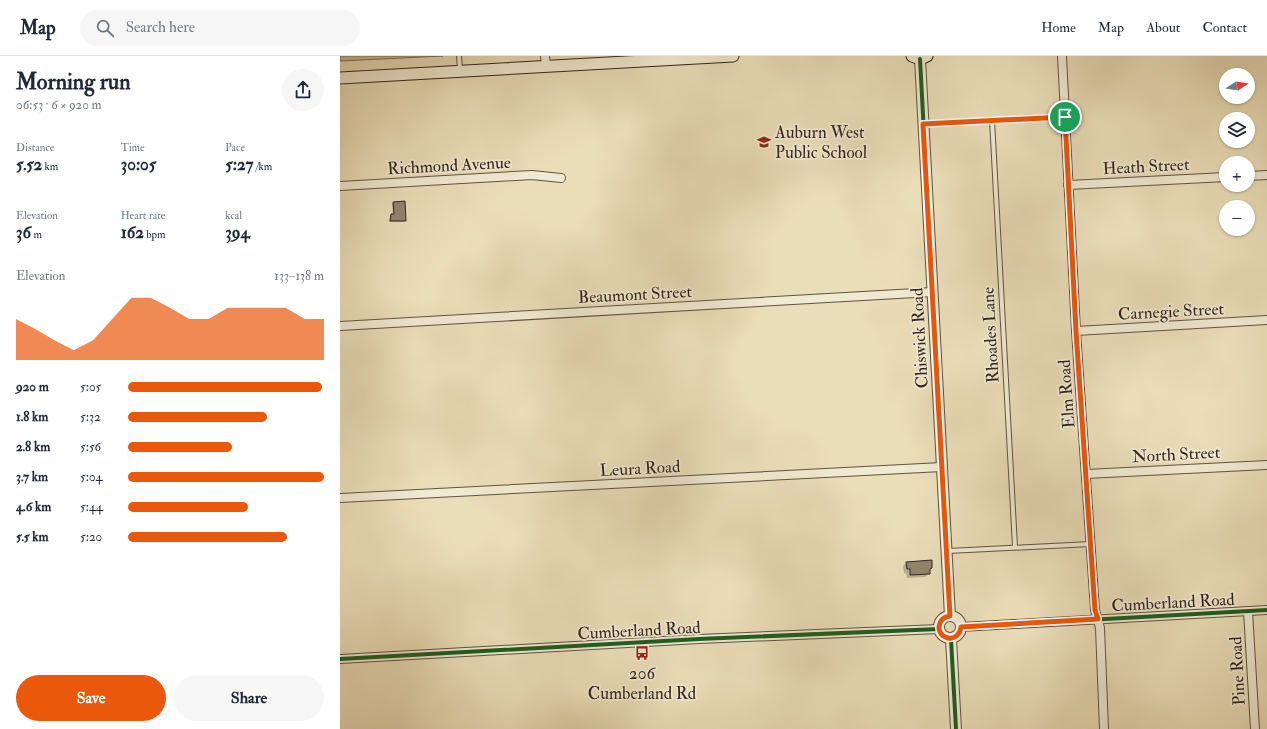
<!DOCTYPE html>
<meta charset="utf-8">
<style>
body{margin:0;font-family:"IM FELL Double Pica",serif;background:#f6f6f7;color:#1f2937;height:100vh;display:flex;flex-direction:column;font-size:15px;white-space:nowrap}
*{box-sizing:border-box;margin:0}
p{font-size:13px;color:#747a83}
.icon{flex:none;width:22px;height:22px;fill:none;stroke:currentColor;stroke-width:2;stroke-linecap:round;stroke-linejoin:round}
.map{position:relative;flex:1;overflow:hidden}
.panel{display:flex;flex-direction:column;background:#fff;width:340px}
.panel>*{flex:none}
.needle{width:26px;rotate:78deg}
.controls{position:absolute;left:879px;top:12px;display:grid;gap:8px}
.controls a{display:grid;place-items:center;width:36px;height:36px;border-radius:50%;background:#fff;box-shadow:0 1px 3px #0004;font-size:20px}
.pin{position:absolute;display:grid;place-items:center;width:34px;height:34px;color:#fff;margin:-17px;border:2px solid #fff;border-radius:50%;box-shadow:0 1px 4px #0007}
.round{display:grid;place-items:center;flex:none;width:42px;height:42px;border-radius:21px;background:#f6f6f7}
.summary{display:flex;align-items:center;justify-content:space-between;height:68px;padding:0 16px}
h1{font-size:22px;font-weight:700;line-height:30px}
.metrics{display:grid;grid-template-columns:repeat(3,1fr);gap:6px;height:68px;padding:4px 16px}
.metrics div{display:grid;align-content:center}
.metrics b{font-size:17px;font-weight:700}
.metrics small{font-size:11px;font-weight:400}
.metrics p{font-size:11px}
.chart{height:112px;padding:8px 16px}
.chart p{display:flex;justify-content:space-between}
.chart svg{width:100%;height:72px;margin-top:4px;fill:#ea580c;opacity:.7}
.cta{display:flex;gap:8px;margin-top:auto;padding:8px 16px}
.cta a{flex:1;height:46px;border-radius:24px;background:#ea580c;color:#fff;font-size:16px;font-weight:700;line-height:46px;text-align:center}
.cta a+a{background:#f6f6f7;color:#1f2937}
ul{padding:0 16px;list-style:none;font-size:13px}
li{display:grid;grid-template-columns:64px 48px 1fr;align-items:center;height:30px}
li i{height:10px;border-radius:5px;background:#ea580c}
header{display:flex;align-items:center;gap:24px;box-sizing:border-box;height:56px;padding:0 20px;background:#fff;border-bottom:1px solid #e0e1e3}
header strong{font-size:19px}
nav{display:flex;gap:22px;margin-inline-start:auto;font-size:14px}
.search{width:280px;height:36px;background:#f6f6f7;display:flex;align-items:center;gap:10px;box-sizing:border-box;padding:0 14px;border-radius:22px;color:#747a83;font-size:15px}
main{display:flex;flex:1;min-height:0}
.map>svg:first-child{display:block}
.green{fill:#cbbe9e;stroke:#7f715d}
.shadow{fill:#0003}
.building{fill:#92856e;stroke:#33241c}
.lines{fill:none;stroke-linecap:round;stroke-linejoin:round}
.service-casing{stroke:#615243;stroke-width:6}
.minor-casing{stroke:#615243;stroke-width:10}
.tertiary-casing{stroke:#615243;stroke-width:12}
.secondary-casing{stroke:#33241c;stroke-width:13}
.service{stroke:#f1ead2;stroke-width:4}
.minor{stroke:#f1ead2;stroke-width:8}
.tertiary{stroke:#f1ead2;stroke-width:10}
.secondary{stroke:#f1ead2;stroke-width:11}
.cycleway-casing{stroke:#f1ead2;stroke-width:6}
.cycleway{stroke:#1b5e20;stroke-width:4}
.route-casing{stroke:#fff;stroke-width:8}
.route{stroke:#ea580c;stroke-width:5}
.labels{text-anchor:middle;stroke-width:3.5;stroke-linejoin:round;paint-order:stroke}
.poi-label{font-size:17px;fill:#33241c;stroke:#f1ead2;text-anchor:start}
.street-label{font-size:17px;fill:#33241c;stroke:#f1ead2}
</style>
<header>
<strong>Map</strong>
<div class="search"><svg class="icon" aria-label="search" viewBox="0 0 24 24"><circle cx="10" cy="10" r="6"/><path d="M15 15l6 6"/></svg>Search here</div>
<nav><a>Home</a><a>Map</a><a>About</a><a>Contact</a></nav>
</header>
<main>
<section class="panel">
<div class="summary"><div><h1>Morning run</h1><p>06:53 · 6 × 920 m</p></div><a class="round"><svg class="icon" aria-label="share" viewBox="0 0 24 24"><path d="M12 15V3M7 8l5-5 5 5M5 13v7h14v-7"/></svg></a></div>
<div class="metrics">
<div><p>Distance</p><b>5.52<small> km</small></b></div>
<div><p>Time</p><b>30:05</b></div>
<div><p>Pace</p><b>5:27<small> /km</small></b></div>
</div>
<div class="metrics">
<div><p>Elevation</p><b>36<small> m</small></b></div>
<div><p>Heart rate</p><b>162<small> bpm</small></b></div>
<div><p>kcal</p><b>394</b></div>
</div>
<div class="chart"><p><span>Elevation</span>133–138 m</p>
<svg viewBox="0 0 160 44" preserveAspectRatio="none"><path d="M0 44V19L10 25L20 32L30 38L40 32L50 19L60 6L70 6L80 12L90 19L100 19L110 12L120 12L130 12L140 12L150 19L160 19V44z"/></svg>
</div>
<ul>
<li><b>920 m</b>5:05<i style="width:99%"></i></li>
<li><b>1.8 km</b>5:32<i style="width:71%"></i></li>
<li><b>2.8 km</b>5:56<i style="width:53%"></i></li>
<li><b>3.7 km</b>5:04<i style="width:100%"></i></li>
<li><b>4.6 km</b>5:44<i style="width:61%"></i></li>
<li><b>5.5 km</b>5:20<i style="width:81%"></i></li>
</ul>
<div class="cta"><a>Save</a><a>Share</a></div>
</section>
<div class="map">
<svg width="927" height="673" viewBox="0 0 927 673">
<rect width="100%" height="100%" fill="#eadeb9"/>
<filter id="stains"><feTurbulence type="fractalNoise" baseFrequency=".005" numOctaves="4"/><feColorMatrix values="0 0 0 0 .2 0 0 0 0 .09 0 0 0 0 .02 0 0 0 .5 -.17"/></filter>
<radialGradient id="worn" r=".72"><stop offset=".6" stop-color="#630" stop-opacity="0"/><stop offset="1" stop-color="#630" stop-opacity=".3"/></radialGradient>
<!-- green -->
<path class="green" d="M0,0H103L0,5Z"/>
<!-- shadow -->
<g class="shadow">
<path d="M54,147L65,164L63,166H49L50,161L53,159L52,148Z"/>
<path d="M567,506L589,514V517L585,521L567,522L566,517H564L563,510Z"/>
</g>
<!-- building -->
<g class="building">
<path d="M65,145L66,165H50L51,158H54L53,146Z"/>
<path d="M592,504V512L590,513V518L570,519V513H567L566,506Z"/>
</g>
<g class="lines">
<defs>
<g id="service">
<path d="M119,0L120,14"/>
<path d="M652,64L675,491"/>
<path d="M584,68L725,61"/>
<path d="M608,495L751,488"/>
</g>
<g id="minor">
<path d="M205,0L206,10"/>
<path d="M722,0L736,275L755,554L760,572L764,673"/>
<path d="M908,120L927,119"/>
<path d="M728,129L886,121"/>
<path d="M0,130L192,119L221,122"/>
<path d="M0,270L593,236"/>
<path d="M736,275L927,264"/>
<path d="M746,418L927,409"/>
<path d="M0,442L602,411"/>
<path d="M908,555L915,673"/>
<path d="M621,571L927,554"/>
<path d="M0,603L359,583L599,573"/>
</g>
<g id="tertiary">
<path d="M580,3L610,560"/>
<circle cx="610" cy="571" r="11"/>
<path d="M611,583L616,673"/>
</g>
<g id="secondary">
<path d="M572,0L580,3L587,0"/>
<path d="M0,22L393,0"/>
</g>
</defs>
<!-- service casing -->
<use href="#service" class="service-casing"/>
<!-- minor casing -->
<use href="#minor" class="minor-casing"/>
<!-- tertiary casing -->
<use href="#tertiary" class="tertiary-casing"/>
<!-- secondary casing -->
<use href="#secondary" class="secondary-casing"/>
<!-- service -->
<use href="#service" class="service"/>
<!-- minor -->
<use href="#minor" class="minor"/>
<!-- tertiary -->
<use href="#tertiary" class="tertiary"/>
<!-- secondary -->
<use href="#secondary" class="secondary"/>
<defs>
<g id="cycleway">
<path d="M580,3L610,560"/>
<path d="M621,571L927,554"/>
<path d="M611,583L616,673"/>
<path d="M0,603L359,583L599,573"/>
</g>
</defs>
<!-- cycleway casing -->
<use href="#cycleway" class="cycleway-casing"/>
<!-- cycleway -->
<use href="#cycleway" class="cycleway"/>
</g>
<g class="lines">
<defs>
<path id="route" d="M725,61L736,275L755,554L758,563L621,571C618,590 594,582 600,567C601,563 605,561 610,560L583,68Z"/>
</defs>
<!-- route casing -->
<use href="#route" class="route-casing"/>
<!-- route -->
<use href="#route" class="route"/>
</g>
<!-- icons -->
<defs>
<symbol id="school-bare" viewBox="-9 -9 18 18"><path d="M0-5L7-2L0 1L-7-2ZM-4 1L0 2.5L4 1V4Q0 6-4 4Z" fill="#8f2418" stroke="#f1ead2" stroke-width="2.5" paint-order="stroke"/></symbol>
<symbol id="bus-bare" viewBox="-9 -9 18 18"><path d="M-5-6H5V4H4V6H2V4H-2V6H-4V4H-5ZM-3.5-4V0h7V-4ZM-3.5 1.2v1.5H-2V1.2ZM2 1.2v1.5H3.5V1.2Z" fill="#8f2418" stroke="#f1ead2" stroke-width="2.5" paint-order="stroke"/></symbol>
</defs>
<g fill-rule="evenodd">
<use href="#school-bare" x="414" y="76" width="20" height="20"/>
<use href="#bus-bare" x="292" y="587" width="20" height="20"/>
</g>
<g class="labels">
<!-- poi labels -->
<g class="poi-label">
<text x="435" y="82">Auburn West<tspan x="435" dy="20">Public School</tspan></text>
<text x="302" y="623" text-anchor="middle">206<tspan x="302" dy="20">Cumberland Rd</tspan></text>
</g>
<!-- street labels -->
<g class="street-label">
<text transform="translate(109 109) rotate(-3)" y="6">Richmond Avenue</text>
<text transform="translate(806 110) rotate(-3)" y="6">Heath Street</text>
<text transform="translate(295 238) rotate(-3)" y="6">Beaumont Street</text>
<text transform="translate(831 255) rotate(-3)" y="6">Carnegie Street</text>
<text transform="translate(650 279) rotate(-93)" y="6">Rhoades Lane</text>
<text transform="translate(579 282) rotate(-93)" y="6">Chiswick Road</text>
<text transform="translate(726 338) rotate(-94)" y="6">Elm Road</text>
<text transform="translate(836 398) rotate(-3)" y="6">North Street</text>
<text transform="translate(300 412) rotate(-3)" y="6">Leura Road</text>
<text transform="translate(833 546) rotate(-3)" y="6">Cumberland Road</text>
<text transform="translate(299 574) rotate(-3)" y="6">Cumberland Road</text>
<text transform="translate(897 615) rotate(-93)" y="6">Pine Road</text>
</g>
</g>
<rect width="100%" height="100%" filter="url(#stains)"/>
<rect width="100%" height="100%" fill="url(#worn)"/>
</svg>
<div class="controls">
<a><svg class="needle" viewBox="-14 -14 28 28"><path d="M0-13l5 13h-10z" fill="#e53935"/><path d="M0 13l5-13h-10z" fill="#747a83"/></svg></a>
<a><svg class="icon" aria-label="layers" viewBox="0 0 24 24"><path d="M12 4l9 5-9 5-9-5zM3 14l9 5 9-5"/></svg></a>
<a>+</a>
<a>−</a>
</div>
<div class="pin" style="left:725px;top:61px;background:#1e9e55"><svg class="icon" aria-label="arrive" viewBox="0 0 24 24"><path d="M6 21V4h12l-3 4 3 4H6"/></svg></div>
</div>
</main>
